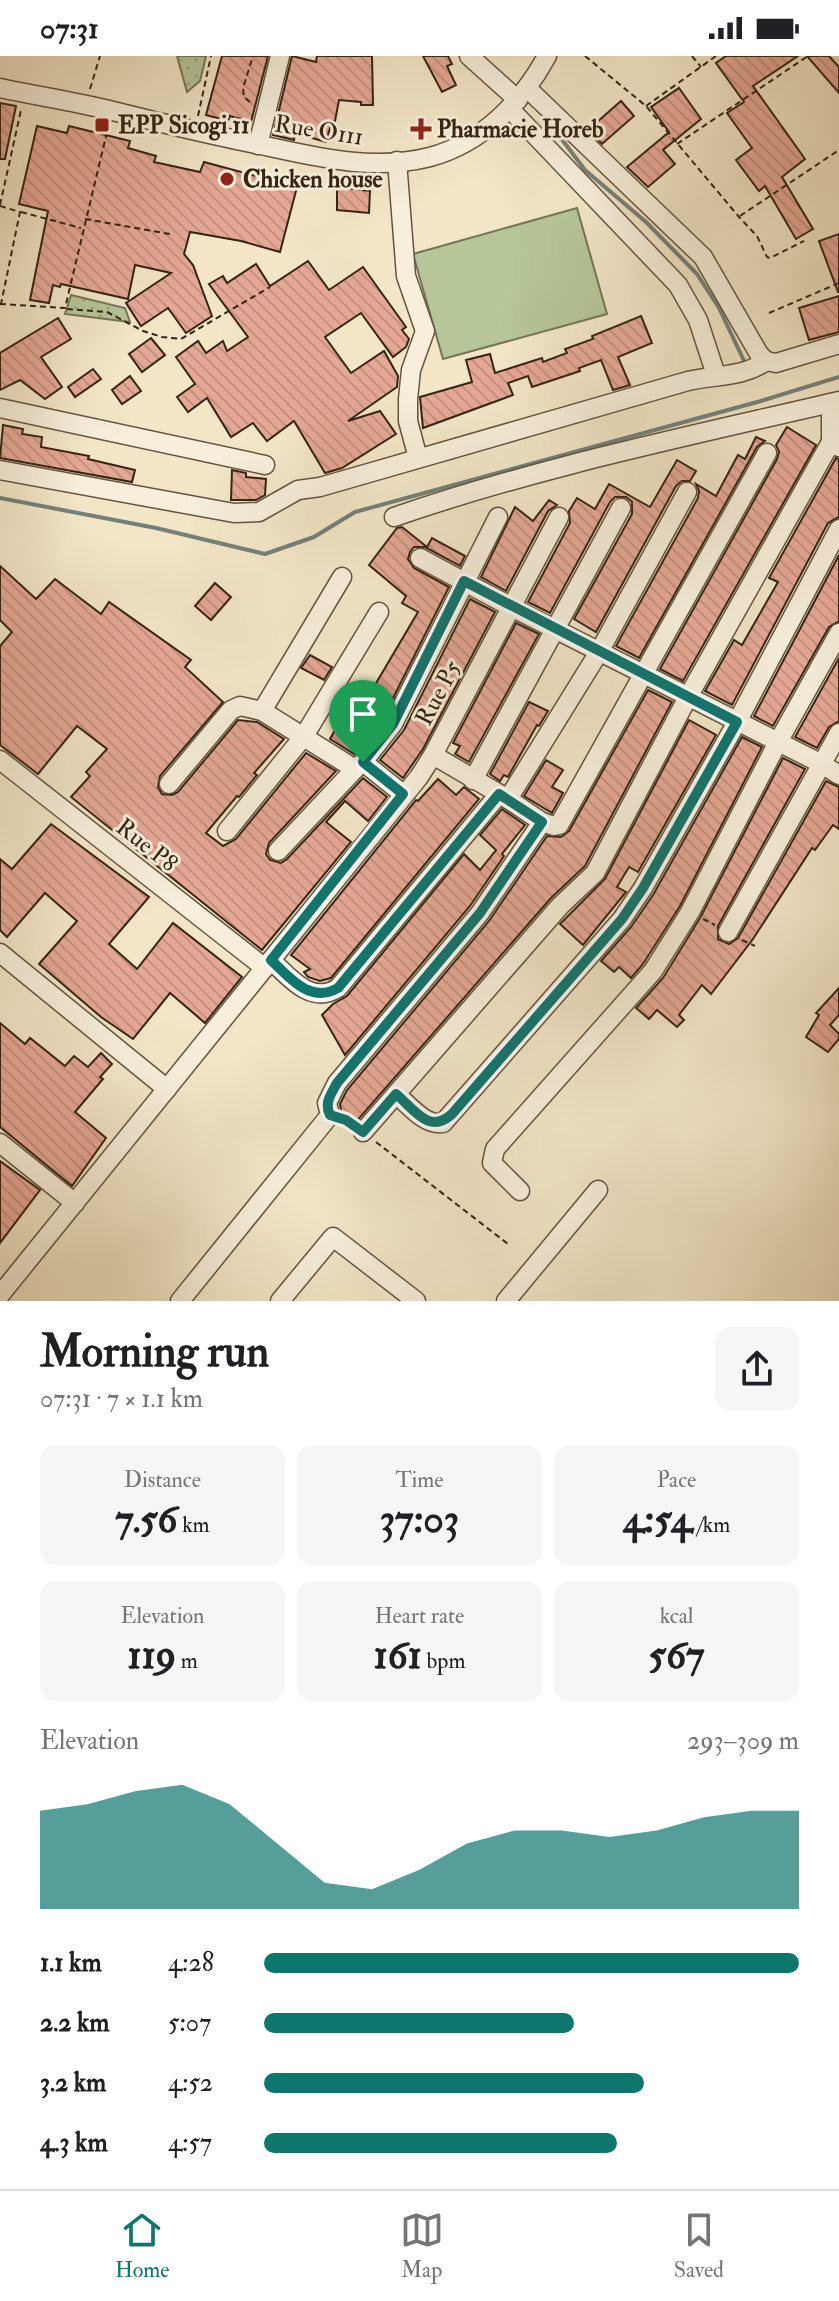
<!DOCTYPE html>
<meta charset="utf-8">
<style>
body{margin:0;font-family:"IM FELL Double Pica",serif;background:#f6f6f6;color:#202124;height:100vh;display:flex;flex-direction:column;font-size:30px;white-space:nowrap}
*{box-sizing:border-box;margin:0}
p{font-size:26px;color:#757577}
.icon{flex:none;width:44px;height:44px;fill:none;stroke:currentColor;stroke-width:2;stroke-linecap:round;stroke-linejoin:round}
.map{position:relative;height:1245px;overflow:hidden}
.drawer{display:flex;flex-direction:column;background:#fff;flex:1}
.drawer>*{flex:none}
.pin{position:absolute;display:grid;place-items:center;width:68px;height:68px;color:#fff;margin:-82px -34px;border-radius:50% 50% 50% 0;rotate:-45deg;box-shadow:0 0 8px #0007}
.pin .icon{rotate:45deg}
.round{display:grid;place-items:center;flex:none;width:84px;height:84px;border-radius:16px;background:#f6f6f6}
.overview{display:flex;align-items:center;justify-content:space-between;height:136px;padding:0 40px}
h1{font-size:44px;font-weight:800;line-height:60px}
.stats{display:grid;grid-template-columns:repeat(3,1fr);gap:12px;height:136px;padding:8px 40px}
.stats div{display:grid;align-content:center;border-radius:16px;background:#f6f6f6;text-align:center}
.stats b{font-size:40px;font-weight:800}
.stats small{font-size:22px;font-weight:400}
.stats p{font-size:22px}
.chart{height:224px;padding:16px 40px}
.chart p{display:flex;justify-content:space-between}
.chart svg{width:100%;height:144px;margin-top:8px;fill:#0f766e;opacity:.7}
ul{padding:0 40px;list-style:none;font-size:26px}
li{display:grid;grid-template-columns:128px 96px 1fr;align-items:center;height:60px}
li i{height:20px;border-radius:10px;background:#0f766e}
.status{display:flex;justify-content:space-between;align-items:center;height:56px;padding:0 40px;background:#fff;direction:ltr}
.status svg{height:22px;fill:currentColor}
.tabs{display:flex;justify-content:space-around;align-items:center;height:112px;border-top:2px solid #e0e0e0;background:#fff;font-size:22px;color:#757577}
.tabs a{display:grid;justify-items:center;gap:4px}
.tabs .current{color:#0f766e}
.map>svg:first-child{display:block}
.green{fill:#b6c699;stroke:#767556;stroke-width:2}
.park{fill:url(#park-dots);stroke:#767556;stroke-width:2}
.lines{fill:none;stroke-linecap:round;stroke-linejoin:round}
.stream{stroke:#75807a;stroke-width:4}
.building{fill:url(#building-back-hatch);stroke:#352412;stroke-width:2}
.minor-casing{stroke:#64543f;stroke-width:21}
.path{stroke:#352412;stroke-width:2;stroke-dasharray:6 4;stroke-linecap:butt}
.minor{stroke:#f7efdb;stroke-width:18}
.route-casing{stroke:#fff;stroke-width:16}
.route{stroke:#0f766e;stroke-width:10}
.poi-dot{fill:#8f2418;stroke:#f7efdb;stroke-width:3}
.labels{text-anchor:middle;stroke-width:6;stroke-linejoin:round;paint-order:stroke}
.poi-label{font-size:24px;font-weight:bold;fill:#352412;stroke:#f7efdb;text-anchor:start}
.street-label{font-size:24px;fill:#352412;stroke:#f7efdb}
</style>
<div class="status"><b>07:31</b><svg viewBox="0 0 49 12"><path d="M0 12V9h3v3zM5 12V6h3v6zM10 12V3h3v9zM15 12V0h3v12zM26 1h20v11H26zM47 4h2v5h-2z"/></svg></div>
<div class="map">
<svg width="839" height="1245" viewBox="0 0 839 1245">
<defs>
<pattern id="park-dots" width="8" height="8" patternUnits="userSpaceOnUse" patternTransform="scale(2)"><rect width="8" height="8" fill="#b6c699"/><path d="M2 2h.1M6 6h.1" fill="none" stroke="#9daa83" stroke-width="1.8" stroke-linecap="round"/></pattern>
<pattern id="building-back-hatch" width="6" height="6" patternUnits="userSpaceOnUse" patternTransform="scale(2)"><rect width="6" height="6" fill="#e5a895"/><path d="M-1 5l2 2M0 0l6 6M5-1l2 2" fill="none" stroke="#c5907f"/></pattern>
</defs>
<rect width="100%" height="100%" fill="#f2e6c7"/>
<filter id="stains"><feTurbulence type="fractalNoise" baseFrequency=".0025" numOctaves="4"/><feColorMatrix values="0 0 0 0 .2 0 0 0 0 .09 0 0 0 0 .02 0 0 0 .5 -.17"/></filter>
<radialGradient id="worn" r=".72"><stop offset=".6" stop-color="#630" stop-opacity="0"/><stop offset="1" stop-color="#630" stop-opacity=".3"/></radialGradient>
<!-- green -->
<path class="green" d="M577,152L607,258L443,303L413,198Z"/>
<!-- park -->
<g class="park">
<path d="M177,0H206L200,25L187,36Z"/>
<path d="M71,239L125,252L130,266L65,258Z"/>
</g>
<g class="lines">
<!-- stream -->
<g class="stream">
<path d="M551,69L585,114L646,166L697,218L719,252L746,309"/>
<path d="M0,442L156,472L265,498L314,481L355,456L761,345L839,321"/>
</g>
</g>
<!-- building -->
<g class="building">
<path d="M222,0H268L251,66L230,60L228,65L206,59Z"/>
<path d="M292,0L316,6L317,0H372L373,49H361V46L339,44L335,65H332L326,86L295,77L294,84L273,79Z"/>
<path d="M423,0H448L452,8L447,10L456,29L442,36Z"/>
<path d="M726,0H798L753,30L805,103L782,121L813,173L796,183L765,130L759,135L736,104L752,92L727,57L744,46L716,7Z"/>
<path d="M807,0H829L839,11V37Z"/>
<path d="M679,32L701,63L663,94L675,108L648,131L627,111L669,76L651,51Z"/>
<path d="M621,45L634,60L602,88L588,74Z"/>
<path d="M0,47L16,50L5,103H0Z"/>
<path d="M37,70L67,77L69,70L130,85L128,92L156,100L154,106L200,116L204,106L297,131L280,196L241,185L190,176L184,198L193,209L212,260L186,277L168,252L141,270L126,247L171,217L135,209L128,243L61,228L60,231L53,229L49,247L30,244L48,155L19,148Z"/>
<path d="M337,131L370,135L369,157L337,154Z"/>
<path d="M839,178V236H838L819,185Z"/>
<path d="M308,205L329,234L363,211L406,271L402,274L409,283L406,291L393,301L361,257L325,281L351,317L384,295L398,320L397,331L348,365L380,355L396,378L342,412L325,417L294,365L267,385L253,367L231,381L207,342L188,356L177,341L195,328L176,301L198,285L206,297L223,285L227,295L248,281L209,228L223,220L227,227L256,208L270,230Z"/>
<path d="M839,240V276L809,284L799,252Z"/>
<path d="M641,260L652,287L618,301L630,329L613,334L601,304L579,312L580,315L532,331L528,320L508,327L513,339L423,372L420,341L472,326L466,304L490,298L495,317L542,302L543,306L567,297L565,293L593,283L592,280Z"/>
<path d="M58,262L71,283L41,301L62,331L45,343L20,324L0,334V297Z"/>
<path d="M151,282L165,299L142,316L129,298Z"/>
<path d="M93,313L101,323L75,341L68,331Z"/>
<path d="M130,320L141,335L122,348L112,334Z"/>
<path d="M3,369L23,373L22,378L42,381L41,391L89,400L88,403L135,414L132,426L0,402Z"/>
<path d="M787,371L816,389L683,625L660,613L777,403L779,396L776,389Z"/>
<path d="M756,381L765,385L757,391L639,602L616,590L698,442L699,435L696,428L716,440L738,399L745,403Z"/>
<path d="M836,402L839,403V461L828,467L732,649L705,635L734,584L742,589L778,526L769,522Z"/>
<path d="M677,404L696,415L690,425H682L676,430L596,576L574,563L632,458V446L626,441H615L610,446L550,557L528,546L570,467L569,455L577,442L595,453L609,428L650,451Z"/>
<path d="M232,414L246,417V421L266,423L265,439L256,444H231Z"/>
<path d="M549,444L557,449L548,455L506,535L481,521L515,451L533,465Z"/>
<path d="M402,471L427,491L432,482L465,500L460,510L425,491H414L410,496L408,503L414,512L449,531L383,662L354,698L330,683L338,669L336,668L360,626L372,634L418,556L402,547L406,540L369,509L397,472Z"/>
<path d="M839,499V565L829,571L773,670L754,660Z"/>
<path d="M0,510L36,543L55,523L101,558L109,546L191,604L185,611L223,646L160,720L158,731L162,738L172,739L178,736L238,664L257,666L284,683L254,717L257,719L239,741L237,740L206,777L223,790L236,783L306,697L336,715L269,787L266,798L270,804L281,807L287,803L363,722L387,741L368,765L345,745L326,766L351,786L262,894L71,741L90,720L86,716L107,693L77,670L38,718L0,689V590L12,576L0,564Z"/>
<path d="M215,527L231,541L211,564L195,550Z"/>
<path d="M470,543L495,556L423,693L403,722L380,704L404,674Z"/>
<path d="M516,567L539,578L469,706L455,698L460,690L453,687Z"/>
<path d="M310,599L332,611L324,624L301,612Z"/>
<path d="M839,602V665L829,671L817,692L795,681Z"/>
<path d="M648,634L672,646L585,810L551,842L356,1066L341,1055L340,1048L347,1034L489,865L547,780L561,781L569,775Z"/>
<path d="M529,646L548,655L539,670L537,669L508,721L504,719L500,725L490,718Z"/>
<path d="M689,664L716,679L638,816L629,811L617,831L626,836L583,889L560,868L605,823Z"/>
<path d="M742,681L762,691L680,850L643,908L631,922L619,911L614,916L601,905L631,871L653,839Z"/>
<path d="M783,702L805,713L718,870V883L729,888L738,882L826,725L839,731V773L833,769L815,794L812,792L753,883L711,938L702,929L679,959L684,964L677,971L657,954L649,963L636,952L663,922L700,862Z"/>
<path d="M546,704L563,714L552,731L563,737L552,757L524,740Z"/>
<path d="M438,723L456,739L464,731L479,743L331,922L320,925L308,921L304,916L310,913L291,899L416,744L418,745Z"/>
<path d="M502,753L525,769L502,798L504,800L470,850L345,999L322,959L333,948L347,940L464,798L480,814L496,794L480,779Z"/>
<path d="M51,768L149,841L109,888L137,913L173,867L242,921L205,967L170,937L133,983L101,961L39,908L77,865L45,837L7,881L0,874V803L12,813Z"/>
<path d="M839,932V959L830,969L839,978V983L828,996L806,981L819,959L816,957Z"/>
<path d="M0,967L25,988L30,982L65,1010L74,1000L88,1011L101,997L112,1008L100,1021L103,1023L75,1056L106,1082L72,1130L0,1071Z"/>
<path d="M0,1105L40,1134L0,1187Z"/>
</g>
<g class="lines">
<defs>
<g id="minor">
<path d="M469,0L518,44"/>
<path d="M0,32C38,40 76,46 113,55C161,67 207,78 256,88C313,100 371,116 430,101C482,87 522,46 547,0"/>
<path d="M527,32L703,201L759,298L766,305L776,307L839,288"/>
<path d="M510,53L678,229L698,264L716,319"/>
<path d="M258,89L280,0"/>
<path d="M397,105L406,220L425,275L411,314L408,343V365L418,402"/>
<path d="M831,347V386L839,391"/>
<path d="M0,352L265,409"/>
<path d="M0,414L234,457L259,456L298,434L320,431L688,325C714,319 745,321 766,305"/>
<path d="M394,461C539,411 690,380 839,345"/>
<path d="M420,502L511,551L822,708L839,719"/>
<path d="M262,655L342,521"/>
<path d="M433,699L508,743L542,766L554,770L559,769L767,397"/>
<path d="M0,704L265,912"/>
<path d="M363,706L393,668L498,461"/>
<path d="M473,724L621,452"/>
<path d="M169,728L231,654L240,650L262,655L355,713L363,706L403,738"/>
<path d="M508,743L599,596L687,436"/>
<path d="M227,775L304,680L379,556"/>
<path d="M278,795L355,713"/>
<path d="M728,876L839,677"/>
<path d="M0,897L167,1033"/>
<path d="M271,904C290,922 311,949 338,932L499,738"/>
<path d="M396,1038C409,1049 425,1070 443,1067L622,863L643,832L737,666L839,473"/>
<path d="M363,1076L560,850L595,817L688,641L831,386"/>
<path d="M0,1087L75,1147"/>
<path d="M520,1135L492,1107L495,1093L653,915L690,856L778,686L839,577"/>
<path d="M0,1239L419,721L433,699L559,461"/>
<path d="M180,1245L330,1059L327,1047L337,1027L480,857L542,766"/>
<path d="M280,1245L333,1181L416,1245"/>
<path d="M506,1245L598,1134"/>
</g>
</defs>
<!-- minor casing -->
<use href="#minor" class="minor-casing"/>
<!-- path -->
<g class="path">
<path d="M585,0L646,50L739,161L757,180L767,201L770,202L804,185"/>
<path d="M692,0L701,11"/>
<path d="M90,33L100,0"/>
<path d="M250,46L244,41L243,32L253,0"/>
<path d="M646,50L716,0"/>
<path d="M198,60L211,0"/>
<path d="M677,88L808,0"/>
<path d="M0,149L21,54"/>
<path d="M0,150L20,156L0,253"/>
<path d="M21,156L81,172"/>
<path d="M740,160L839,94"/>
<path d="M85,163L170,178"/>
<path d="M0,248L65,252L108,72"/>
<path d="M67,253L107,256L143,275L162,281L181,283L270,231"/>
<path d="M769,257L839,227"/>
<path d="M703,863L715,869"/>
<path d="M742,884L755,890"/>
<path d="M376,1086L508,1188"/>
</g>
<!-- minor -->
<use href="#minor" class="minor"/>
</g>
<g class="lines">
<defs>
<path id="route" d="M464,525L737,666L643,832L622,863L452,1058C429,1079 415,1054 396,1038L363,1076L346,1064L330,1059C324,1047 331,1038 337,1027L480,857L542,766L499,738L338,932C310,948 290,922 271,904L403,738L363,706L393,668Z"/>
</defs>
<!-- route casing -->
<use href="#route" class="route-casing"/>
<!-- route -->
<use href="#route" class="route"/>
</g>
<!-- markers -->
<g class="poi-dot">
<rect x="94" y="61" width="16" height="16" rx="4"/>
<path d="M417 61h8v8h8v8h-8v8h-8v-8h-8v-8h8z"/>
<circle cx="227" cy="123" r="8"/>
</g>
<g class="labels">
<!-- poi labels -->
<g class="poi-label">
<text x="118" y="77">EPP Sicogi 11</text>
<text x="437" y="81">Pharmacie Horeb</text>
<text x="243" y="131">Chicken house</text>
</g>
<!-- street labels -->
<g class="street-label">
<text transform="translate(319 74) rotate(9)" y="8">Rue O111</text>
<text transform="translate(438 637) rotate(-62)" y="8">Rue P5</text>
<text transform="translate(147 789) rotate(38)" y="8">Rue P8</text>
</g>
</g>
<rect width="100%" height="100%" filter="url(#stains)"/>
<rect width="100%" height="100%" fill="url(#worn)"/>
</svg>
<div class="pin" style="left:363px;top:706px;background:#1e9e55"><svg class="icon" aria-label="arrive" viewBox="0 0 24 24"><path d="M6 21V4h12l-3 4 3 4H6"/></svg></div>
</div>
<section class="drawer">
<div class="overview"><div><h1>Morning run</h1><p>07:31 · 7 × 1.1 km</p></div><a class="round"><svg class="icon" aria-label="share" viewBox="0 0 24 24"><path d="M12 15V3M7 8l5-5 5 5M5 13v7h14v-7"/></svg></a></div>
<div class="stats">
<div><p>Distance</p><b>7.56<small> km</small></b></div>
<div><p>Time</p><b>37:03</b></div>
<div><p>Pace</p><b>4:54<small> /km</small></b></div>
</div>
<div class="stats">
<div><p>Elevation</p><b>119<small> m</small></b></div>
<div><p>Heart rate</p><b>161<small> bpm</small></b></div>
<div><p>kcal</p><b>567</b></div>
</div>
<div class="chart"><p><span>Elevation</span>293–309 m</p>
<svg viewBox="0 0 160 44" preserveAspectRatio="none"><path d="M0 44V14L10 12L20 8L30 6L40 12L50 24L60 36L70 38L80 32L90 24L100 20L110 20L120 22L130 20L140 16L150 14L160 14V44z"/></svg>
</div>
<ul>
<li><b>1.1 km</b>4:28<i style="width:100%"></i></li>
<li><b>2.2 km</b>5:07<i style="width:58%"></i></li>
<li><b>3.2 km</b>4:52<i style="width:71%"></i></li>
<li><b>4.3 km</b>4:57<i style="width:66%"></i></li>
</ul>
</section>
<nav class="tabs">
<a class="current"><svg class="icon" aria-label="home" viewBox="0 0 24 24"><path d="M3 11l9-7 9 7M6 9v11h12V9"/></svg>Home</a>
<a><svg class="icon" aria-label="map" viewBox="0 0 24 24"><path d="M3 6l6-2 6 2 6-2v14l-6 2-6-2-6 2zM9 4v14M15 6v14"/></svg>Map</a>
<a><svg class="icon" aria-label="saved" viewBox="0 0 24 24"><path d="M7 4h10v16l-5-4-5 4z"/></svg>Saved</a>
</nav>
